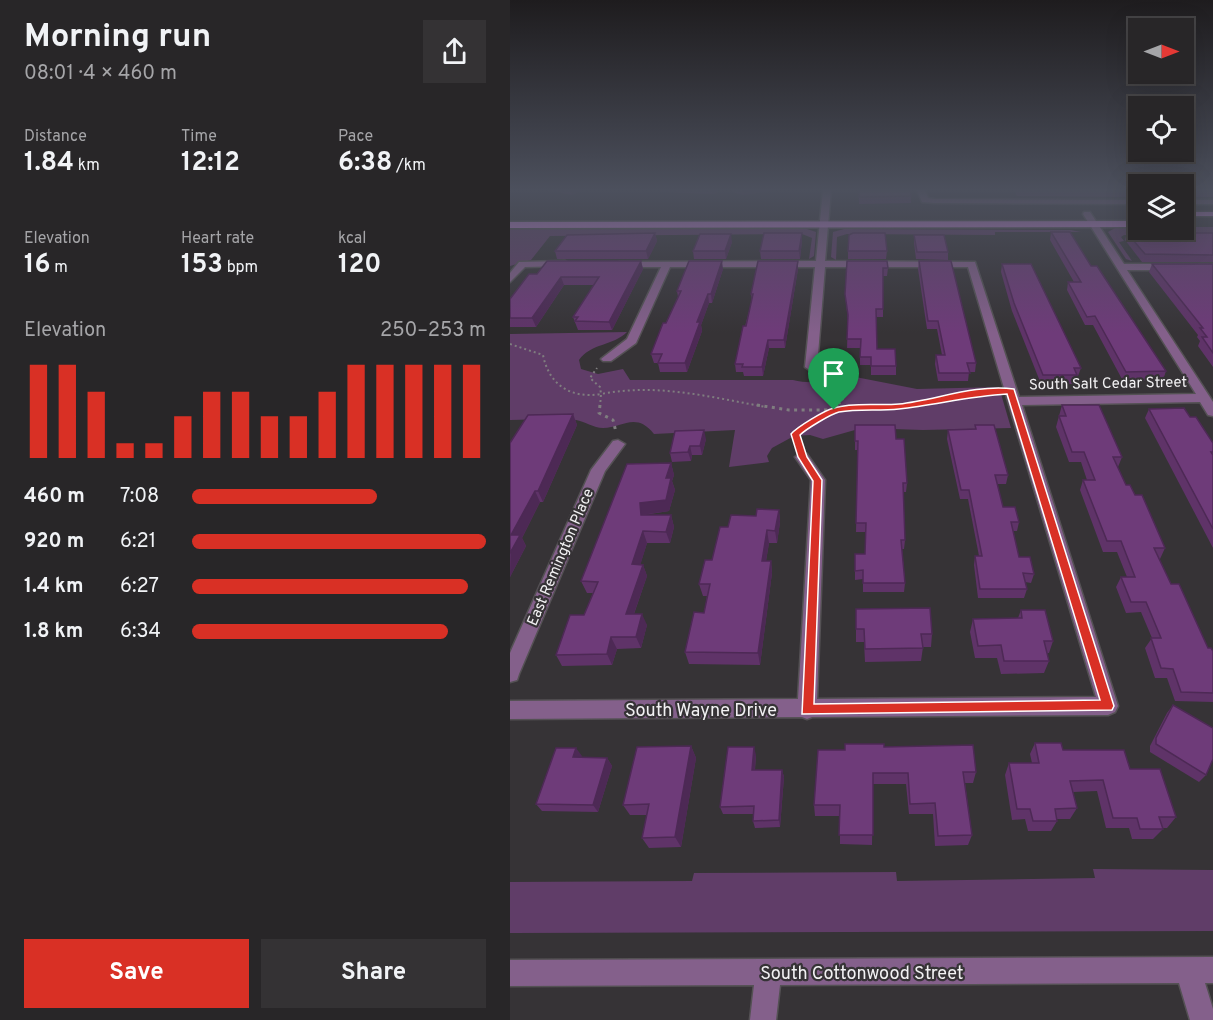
<!DOCTYPE html>
<meta charset="utf-8">
<style>
body{margin:0;font-family:Overpass,sans-serif;background:#343234;color:#f1f3f6;height:100vh;display:flex;flex-direction:column;font-size:22px;white-space:nowrap}
*{box-sizing:border-box;margin:0}
p{font-size:20px;color:#a5a5a8}
.icon{flex:none;width:33px;height:33px;fill:none;stroke:currentColor;stroke-width:2;stroke-linecap:round;stroke-linejoin:round}
.map{position:relative;flex:1;overflow:hidden}
.side{display:flex;flex-direction:column;background:#282628;width:510px}
.side>*{flex:none}
.needle{width:39px;rotate:90deg}
.tools{position:absolute;left:618px;top:18px;display:grid;gap:12px}
.tools a{display:grid;place-items:center;width:66px;height:66px;border-radius:0px;background:#282628;box-shadow:0 6px 24px #0002,0 0 0 2px #444345;font-size:30px}
.pin{position:absolute;display:grid;place-items:center;width:51px;height:51px;color:#fff;margin:-62px -26px;border-radius:50% 50% 50% 0;rotate:-45deg;box-shadow:0 0 6px #0007}
.pin .icon{rotate:45deg}
.round{display:grid;place-items:center;flex:none;width:63px;height:63px;border-radius:0px;background:#343234}
.head{display:flex;align-items:center;justify-content:space-between;height:102px;padding:0 24px}
h1{font-size:33px;font-weight:700;line-height:45px}
.figures{display:grid;grid-template-columns:repeat(3,1fr);gap:9px;height:102px;padding:6px 24px}
.figures div{display:grid;align-content:center}
.figures b{font-size:26px;font-weight:700}
.figures small{font-size:16px;font-weight:400}
.figures p{font-size:16px}
.chart{height:168px;padding:12px 24px}
.chart p{display:flex;justify-content:space-between}
.chart svg{width:100%;height:108px;margin-top:6px;stroke:#d93025;stroke-width:6}
.button{display:flex;gap:12px;margin-top:auto;padding:12px 24px}
.button a{flex:1;height:69px;border-radius:0px;background:#d93025;color:#fff;font-size:24px;font-weight:700;line-height:69px;text-align:center}
.button a+a{background:#343234;color:#f1f3f6}
ul{padding:0 24px;list-style:none;font-size:20px}
li{display:grid;grid-template-columns:96px 72px 1fr;align-items:center;height:45px}
li i{height:15px;border-radius:8px;background:#d93025}
main{display:flex;flex:1;min-height:0}
.map>svg:first-child{display:block}
.green{fill:#603d68}
.lines{fill:none;stroke-linecap:round;stroke-linejoin:round}
.minor-casing{stroke:#545154;stroke-width:3}
.major-casing{stroke:#545154;stroke-width:3}
.path-far1{stroke:#7f7d7f;stroke-width:2;stroke-dasharray:2 3;stroke-linecap:butt}
.path{stroke:#7f7d7f;stroke-width:3;stroke-dasharray:3 4.5;stroke-linecap:butt}
.minor{fill:#84608b;fill-rule:evenodd}
.major{fill:#d187e1;fill-rule:evenodd}
.wall{fill:#5f3368}
.shaded-wall{fill:#4d2955}
.building{fill:#6e3b79;stroke:#4d2955;stroke-width:1.5}
.route{fill:#d93025;stroke:#fff;stroke-width:1.5;fill-rule:evenodd}
.labels{text-anchor:middle;stroke-width:4.5;stroke-linejoin:round;paint-order:stroke}
.street-label{font-size:15px;fill:#f2f1f3;stroke:#363336}
.near-street-label{font-size:18px;fill:#f2f1f3;stroke:#363336}
</style>
<main>
<section class="side">
<div class="head"><div><h1>Morning run</h1><p>08:01 · 4 × 460 m</p></div><a class="round"><svg class="icon" aria-label="share" viewBox="0 0 24 24"><path d="M12 15V3M7 8l5-5 5 5M5 13v7h14v-7"/></svg></a></div>
<div class="figures">
<div><p>Distance</p><b>1.84<small> km</small></b></div>
<div><p>Time</p><b>12:12</b></div>
<div><p>Pace</p><b>6:38<small> /km</small></b></div>
</div>
<div class="figures">
<div><p>Elevation</p><b>16<small> m</small></b></div>
<div><p>Heart rate</p><b>153<small> bpm</small></b></div>
<div><p>kcal</p><b>120</b></div>
</div>
<div class="chart"><p><span>Elevation</span>250–253 m</p>
<svg viewBox="0 0 160 44" preserveAspectRatio="none"><path d="M5 44V6M15 44V6M25 44V17M35 44V38M45 44V38M55 44V27M65 44V17M75 44V17M85 44V27M95 44V27M105 44V17M115 44V6M125 44V6M135 44V6M145 44V6M155 44V6"/></svg>
</div>
<ul>
<li><b>460 m</b>7:08<i style="width:63%"></i></li>
<li><b>920 m</b>6:21<i style="width:100%"></i></li>
<li><b>1.4 km</b>6:27<i style="width:94%"></i></li>
<li><b>1.8 km</b>6:34<i style="width:87%"></i></li>
</ul>
<div class="button"><a>Save</a><a>Share</a></div>
</section>
<div class="map">
<svg width="703" height="1020" viewBox="0 0 703 1020">
<rect width="100%" height="100%" fill="#363336"/>
<!-- green -->
<g class="green">
<path d="M674,227H703V235H614L611,237L614,241L609,242L622,261L616,259L598,232L605,228Z"/>
<path d="M294,228L306,232L304,256L299,259L302,238L292,234L40,236L21,260L0,266V229Z"/>
<path d="M334,229L561,230L571,232H485V235L337,234L327,237L326,260L321,257L323,232Z"/>
<path d="M117,332C103,346 81,343 69,360L71,369L88,374L113,369L120,380H283C300,384 316,383 330,374L407,389L489,387L501,428L413,430L352,428L313,439L300,435L284,436L262,448L257,456L259,462L219,467L225,430L144,434C126,411 112,428 93,428C84,428 74,421 66,420C45,416 21,420 0,420V334Z"/>
<path d="M583,869L703,870V931L0,933V882L182,881L184,873L386,872L387,881L585,878Z"/>
</g>
<g class="lines">
<defs>
<g id="minor">
<path d="M313,190H321L315,261L465,262L509,397L686,394L573,214L574,212H580L614,264H703V270H617L703,402V416L698,415L690,402L512,405L608,706L605,712L598,715L302,717L297,719L292,717L0,719V701L288,699L301,480L285,457L292,453L297,454L315,480L307,699L586,697L458,267H315L307,367L301,371L295,367L305,267H160L126,343L101,361H93L91,359L117,339L151,267H112L107,264L109,262L306,261Z"/>
<path d="M407,190H415L418,198L425,199L628,200V204L425,203L412,202Z"/>
<rect x="674" y="200" width="29" height="4"/>
<path d="M55,261L60,264L58,266L15,267L0,282V273L9,262Z"/>
<path d="M108,440L115,444L95,471L9,674L7,680L0,682V653L81,470L103,441Z"/>
<path d="M703,957V983H695L703,1009V1020H680L669,983L270,985L266,1020H240L244,985L0,986V960Z"/>
</g>
<g id="major">
<rect x="674" y="212" width="29" height="4"/>
<path d="M628,221V227L0,228V222Z"/>
</g>
</defs>
<!-- minor casing -->
<use href="#minor" class="minor-casing"/>
<!-- major casing -->
<use href="#major" class="major-casing"/>
<!-- path-far1 -->
<g class="path-far1">
<path d="M0,344L33,355C39,385 61,399 91,394L90,387L80,378L87,368"/>
<path d="M307,376L313,386L333,399L327,407"/>
<path d="M90,407L91,394C147,383 200,397 256,407"/>
<path d="M381,407C417,404 451,393 487,391"/>
</g>
<!-- path -->
<g class="path">
<path d="M90,405L89,413L103,420L106,432"/>
<path d="M247,405L279,410H324"/>
<path d="M328,405L324,410L406,405"/>
<path d="M289,445L285,434L324,410"/>
</g>
<!-- minor -->
<use href="#minor" class="minor"/>
<!-- major -->
<use href="#major" class="major"/>
</g>
<!-- wall -->
<g class="wall">
<path d="M37,190H73L62,195Z"/>
<path d="M151,190H208L207,193L202,194L151,192Z"/>
<path d="M222,190H264L234,195L225,193Z"/>
<path d="M349,190L401,196V203L349,204Z"/>
<path d="M504,190H628V197L507,196Z"/>
<rect x="674" y="190" width="29" height="7"/>
<path d="M541,232L581,266L656,371L653,380L613,381L583,325H575L557,290L558,282H564L540,240Z"/>
<path d="M145,233L147,241L138,259H47L45,251Z"/>
<path d="M292,233V240L290,259H251L250,251Z"/>
<path d="M617,233H703V262H632L615,240Z"/>
<path d="M404,235L438,252V260L406,259L404,243Z"/>
<path d="M222,242L216,259H184L183,251Z"/>
<path d="M338,251H377L376,259H338Z"/>
<path d="M131,261L133,269L102,330H68L63,317L84,285H54L26,327H0V299L27,274Z"/>
<path d="M288,261V269L275,348H259L253,376H234L233,372H226L225,364L242,300L241,294Z"/>
<path d="M337,261L378,268L377,276H373V317H366L367,349L386,366V375H361V365H350V348H337L338,321L335,294Z"/>
<path d="M409,261L466,363L465,372H459L458,381H428L425,364L426,355H432L427,329H417L408,269Z"/>
<path d="M492,264L571,368L565,384H531L502,311L491,272Z"/>
<path d="M642,264H703V367L688,346L690,341L687,337L688,335L639,272Z"/>
<path d="M213,269L202,303H199L191,325L192,331L177,372H150L148,363H144L141,354L168,297L167,291Z"/>
<path d="M552,405L612,457L608,467H607L616,485L625,495L655,548L650,559H649L661,584L698,648L703,651V702L665,701L657,678H645L635,648L642,638L631,612L616,613L606,587L611,577H617L607,552H593L570,490L573,480H577L571,462H559L546,427Z"/>
<path d="M639,409L680,417L703,443V548L635,418Z"/>
<path d="M63,414L67,425L33,502H30L12,538L16,546L0,577V443Z"/>
<path d="M345,425L386,439L397,483L396,492H393L395,540L394,549H392L395,583L394,592H353V579L345,580V554H355L356,532H346L348,450H345Z"/>
<path d="M465,425L498,475L496,484H487L493,507L509,522L507,531H503L509,557L524,574L521,583L515,582L517,589L514,598H468L464,565L465,556H469L458,499H450L437,439L438,430L465,429Z"/>
<path d="M196,439L192,455H182L181,461L162,462L160,453Z"/>
<path d="M161,463L164,475L162,481L165,490L159,511L134,515H161L164,527L160,543H137L130,565H133L137,576L124,614L137,625L131,648L107,649L102,665L52,666L46,655L74,615L83,593H77L71,581Z"/>
<path d="M269,510L270,522L267,543H259L256,561H261L262,573L250,665L179,664L175,652L194,613L197,596H193L189,584L218,527L246,516Z"/>
<path d="M346,609L422,634L421,647H413L411,661L355,662L354,642H346Z"/>
<path d="M511,610L543,641L539,653H537L539,661L534,673L491,674L487,658H465L460,632L463,619L508,618Z"/>
<path d="M663,705L696,775L689,782L640,752V746L657,713Z"/>
<path d="M525,743L620,769L666,817L657,828H652L653,829L643,839H622L619,828H596L587,791L563,792L567,808L560,819H547V821L541,831H518L515,819L502,820L495,775L499,763H522L520,754Z"/>
<path d="M181,746L186,758L171,847L139,848L132,838L137,815H120L113,805Z"/>
<path d="M374,747L466,772L463,783H455L462,835L458,845L425,846L423,814H399L396,784H363L362,845L330,844V816H305L304,805L335,750Z"/>
<path d="M246,755L245,770H272L274,777L270,827L245,828L243,821V814H213L210,807Z"/>
<path d="M72,756L71,757L97,758L102,766L88,812L32,811L26,804Z"/>
</g>
<!-- shaded-wall -->
<g class="shaded-wall">
<path d="M60,190H73L62,195Z"/>
<path d="M201,190H208L207,193L202,194Z"/>
<path d="M233,190H264L234,195Z"/>
<path d="M145,233L147,241L138,259L136,251Z"/>
<path d="M292,233V240L290,259L289,251Z"/>
<path d="M221,234L222,242L216,259L215,251Z"/>
<path d="M131,261L133,269L102,330L99,322Z"/>
<path d="M212,261L213,269L202,303L201,294Z"/>
<path d="M288,261V269L275,348L274,340Z"/>
<path d="M51,277L54,285L26,327L22,318Z"/>
<path d="M198,294L199,303L191,325L192,331L177,372L175,363L187,322Z"/>
<path d="M258,340L259,348L253,376L252,367Z"/>
<path d="M63,414L67,425L33,502L28,491Z"/>
<path d="M194,430L196,439L192,455L190,446Z"/>
<path d="M180,446L182,455L181,461L178,452Z"/>
<path d="M161,463L164,475L162,481L165,490L159,511L131,515L130,503L156,478Z"/>
<path d="M25,491L30,502L12,538L16,546L0,577L1,535Z"/>
<path d="M269,510L270,522L267,543L265,531Z"/>
<path d="M161,515L164,527L160,543L156,532Z"/>
<path d="M257,530L259,543L254,573L252,561Z"/>
<path d="M133,531L137,543L127,576L122,564Z"/>
<path d="M261,561L262,573L250,665L248,653Z"/>
<path d="M133,565L137,576L120,625L116,614Z"/>
<path d="M132,614L137,625L131,648L126,637Z"/>
<path d="M101,637L107,649L102,665L97,654Z"/>
<path d="M181,746L186,758L171,847L165,837Z"/>
<path d="M244,747L246,755L244,778L242,770Z"/>
<path d="M66,748L72,756L69,765L63,757Z"/>
<path d="M97,758L102,766L88,812L83,805Z"/>
<path d="M272,770L274,777L270,827L269,820Z"/>
</g>
<!-- building -->
<g class="building">
<path d="M349,190H400L401,196L349,197Z"/>
<rect x="674" y="190" width="29" height="1"/>
<path d="M541,232H560L581,266H587L604,292L656,371L616,372L585,316L577,317L558,282H571Z"/>
<path d="M145,233L136,251H45L57,235Z"/>
<path d="M254,233H292L289,251H250Z"/>
<path d="M343,233H375L377,251H338L339,235Z"/>
<path d="M617,233H703V255L635,254Z"/>
<path d="M190,234H221L215,251H183Z"/>
<path d="M404,235H434L438,252H407Z"/>
<path d="M37,261H131L99,322L65,321L68,317H63L89,277H51L22,318H0V299L19,274H27Z"/>
<path d="M179,261H212L201,294H198L187,322H190L175,363H148L152,354H141L153,323H156L171,291H167Z"/>
<path d="M248,261H288L274,340H258L252,367H232L233,364H225L233,326H236L243,294H241Z"/>
<path d="M337,261H377L378,268H373V309H366L367,349H385L386,366H361V357H350L351,339H337L338,315L335,294Z"/>
<path d="M409,261H441L466,363H457L460,373H429L426,355H435L428,321H418Z"/>
<path d="M492,264H521L571,368H564L567,375H533L504,303Z"/>
<path d="M642,264H703V353L692,337H697L690,328H693Z"/>
<path d="M552,405H589L612,457H603L616,485H620L625,495H632L655,548H644L661,584H669L698,648H701L703,651V693L671,692L663,669L651,668L641,638H651L636,602H621L611,577H625L611,541H597L573,480H585L574,452H562L549,416H556Z"/>
<path d="M674,408L680,417H686L703,443V452H701L703,455V529L639,409Z"/>
<path d="M63,414L28,491H25L1,535H10L0,553V443L18,415Z"/>
<path d="M345,425H385L386,439H394L397,483H393L395,540H391L395,583H353V570L345,571V554H355L356,523H346L348,441H345Z"/>
<path d="M465,425H484L498,475H485L493,507H505L509,522H501L509,557H520L524,574L513,573L517,589H470L465,556H472L459,490H451L438,430L466,429Z"/>
<path d="M194,430L190,446H180L178,452L160,453L165,431Z"/>
<path d="M161,463L156,478H161L156,500L130,503L131,515H161L156,532L133,531L122,564L133,565L116,614H132L126,637H101L97,654L46,655L60,615H74L88,582L71,581L117,464Z"/>
<path d="M247,509L269,510L265,531L257,530L252,561H261L248,653L175,652L184,612L194,613L200,584H189L195,560H202L210,527H218L221,515L246,516Z"/>
<path d="M420,608L422,634H411L413,648L355,649L354,629H346V609Z"/>
<path d="M511,610H535L543,641H534L539,661H494L491,645L468,646L463,619L512,618Z"/>
<path d="M663,705L703,728V759L696,775L646,744V738Z"/>
<path d="M525,743H551L553,750H614L620,769H650L666,817H649L653,829H630L627,818H603L593,780L560,781L567,808L545,809L547,821H523L520,809H507L499,763H529Z"/>
<path d="M335,744H374V747L463,745L466,772H453L462,835L428,836L425,803L400,804L398,773H363V835H329L330,805H304L308,750H335Z"/>
<path d="M181,746L165,837L132,838L139,804L113,805L127,747Z"/>
<path d="M218,747H244L242,770H272L269,820L243,821L244,806L210,807Z"/>
<path d="M46,748H66L63,757L97,758L83,805L26,804Z"/>
</g>
<!-- sky -->
<linearGradient id="sky" x2="0" y2="1"><stop stop-color="#1e1c1e"/><stop offset="0.57" stop-color="#4c505d"/><stop offset="1" stop-color="#4c505d" stop-opacity="0"/></linearGradient>
<rect width="703" height="333" fill="url(#sky)"/>
<!-- route -->
<path class="route" d="M504,389L604,706L602,710L292,714L303,481L288,457L281,434C287,427 315,410 324,408C344,402 368,406 389,404C426,400 465,384 504,389ZM497,394L590,700L304,704L312,480L297,457L290,435C296,429 321,414 329,412C348,409 369,411 389,409C426,405 459,396 497,394Z"/>
<g class="labels">
<!-- street labels -->
<g class="street-label">
<text transform="translate(598 383) rotate(-1)" y="5">South Salt Cedar Street</text>
<text transform="translate(50 557) rotate(-67)" y="5">East Remington Place</text>
</g>
<!-- near-street labels -->
<g class="near-street-label">
<text x="191" y="716">South Wayne Drive</text>
<text x="352" y="979">South Cottonwood Street</text>
</g>
</g>
</svg>
<div class="tools">
<a><svg class="needle" viewBox="-14 -14 28 28"><path d="M0-13l5 13h-10z" fill="#e53935"/><path d="M0 13l5-13h-10z" fill="#a5a5a8"/></svg></a>
<a><svg class="icon" aria-label="locate" viewBox="0 0 24 24"><circle cx="12" cy="12" r="6"/><path d="M12 2v4M12 18v4M2 12h4M18 12h4"/></svg></a>
<a><svg class="icon" aria-label="layers" viewBox="0 0 24 24"><path d="M12 4l9 5-9 5-9-5zM3 14l9 5 9-5"/></svg></a>
</div>
<div class="pin" style="left:324px;top:410px;background:#1e9e55"><svg class="icon" aria-label="arrive" viewBox="0 0 24 24"><path d="M6 21V4h12l-3 4 3 4H6"/></svg></div>
</div>
</main>
